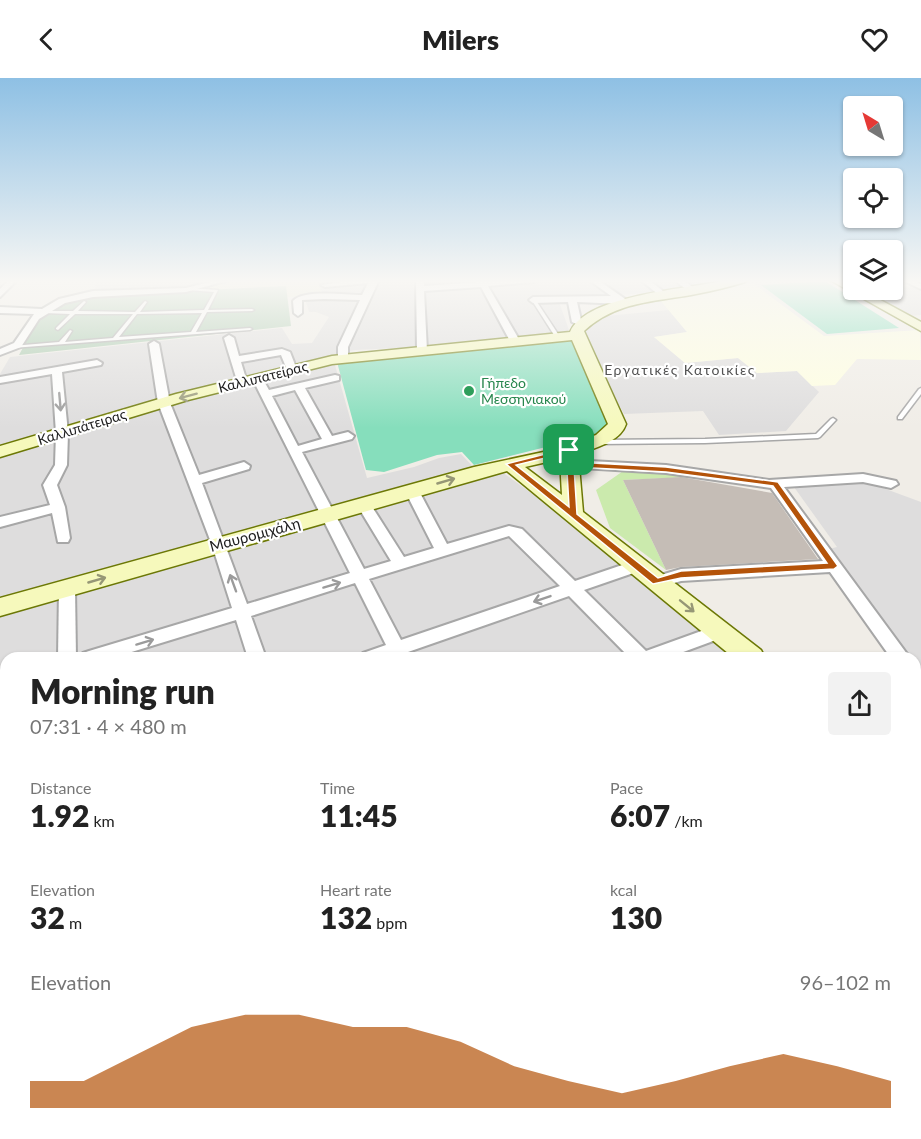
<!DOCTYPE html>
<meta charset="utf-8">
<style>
body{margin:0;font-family:Lato,sans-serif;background:#f2f2f2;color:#222;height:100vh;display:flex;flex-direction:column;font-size:22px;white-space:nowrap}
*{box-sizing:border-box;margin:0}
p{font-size:20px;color:#767676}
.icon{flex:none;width:33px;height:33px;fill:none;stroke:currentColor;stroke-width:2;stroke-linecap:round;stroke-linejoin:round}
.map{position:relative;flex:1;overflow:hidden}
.sheet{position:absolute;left:0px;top:574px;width:921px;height:488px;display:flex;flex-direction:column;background:#fff;border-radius:18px 18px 0 0;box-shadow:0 2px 4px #0004}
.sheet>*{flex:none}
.needle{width:39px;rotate:322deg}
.tools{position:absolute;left:843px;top:18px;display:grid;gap:12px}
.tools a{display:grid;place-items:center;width:60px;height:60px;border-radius:6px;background:#fff;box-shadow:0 2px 4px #0004;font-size:30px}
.pin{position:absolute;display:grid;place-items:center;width:51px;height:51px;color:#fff;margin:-26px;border-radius:12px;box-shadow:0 3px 9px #0006}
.round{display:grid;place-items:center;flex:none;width:63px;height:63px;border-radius:6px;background:#f2f2f2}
.head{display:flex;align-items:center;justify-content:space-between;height:102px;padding:0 30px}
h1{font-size:33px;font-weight:800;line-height:45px}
.metrics{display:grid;grid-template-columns:repeat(3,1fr);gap:9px;height:102px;padding:6px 30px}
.metrics div{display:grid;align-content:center}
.metrics b{font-size:30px;font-weight:800}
.metrics small{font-size:16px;font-weight:400}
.metrics p{font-size:16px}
.chart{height:168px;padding:12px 30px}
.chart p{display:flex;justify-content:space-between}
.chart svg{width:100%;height:108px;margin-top:6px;fill:#b45309;opacity:.7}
header{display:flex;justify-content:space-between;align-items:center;height:78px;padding:0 30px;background:#fff;font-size:27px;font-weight:800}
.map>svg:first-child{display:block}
.residential{fill:#dedddd}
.education{fill:#ffffe1}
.farmland{fill:#edefd2}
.grass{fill:#cbeaad}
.cemetery{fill:#a8c9ad}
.pitch{fill:#86debc}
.building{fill:#c5bdb6}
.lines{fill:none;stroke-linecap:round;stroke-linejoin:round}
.lane-casing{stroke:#a7a7a7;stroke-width:3}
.street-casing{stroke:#a7a7a7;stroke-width:4}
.secondary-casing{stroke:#6c7806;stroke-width:3}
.lane{fill:#fff;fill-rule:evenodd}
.street{fill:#fff;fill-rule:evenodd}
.secondary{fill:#f6f9bc;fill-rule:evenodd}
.oneway{stroke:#969776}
.oneway2{stroke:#9b9b9b}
.route{fill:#b45309;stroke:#fff;stroke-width:1.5;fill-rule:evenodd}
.leisure-dot{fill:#2e9e5b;stroke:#fff;stroke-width:2}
.labels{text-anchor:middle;stroke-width:4.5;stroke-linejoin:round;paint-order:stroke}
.far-neighbourhood-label{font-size:14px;letter-spacing:1.5px;fill:#535353;stroke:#fff}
.far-street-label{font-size:14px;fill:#202020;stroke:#fff}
.far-leisure-label{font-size:14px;fill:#27864d;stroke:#fff;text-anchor:start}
.street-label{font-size:15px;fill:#202020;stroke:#fff}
</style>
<header><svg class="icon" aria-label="back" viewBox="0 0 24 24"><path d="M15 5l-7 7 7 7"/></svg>Milers<svg class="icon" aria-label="heart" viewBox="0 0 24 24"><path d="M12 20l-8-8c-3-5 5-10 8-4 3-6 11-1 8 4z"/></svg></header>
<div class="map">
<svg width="921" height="1061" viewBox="0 0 921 1061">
<rect width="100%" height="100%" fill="#f0ede7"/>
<!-- residential -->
<g class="residential">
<path d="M95,202H219L185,211L95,214Z"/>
<path d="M321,202H336V205L379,202H726L688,212L558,221L569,252L565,255L399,272L398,270L355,272L338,275V279L333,280L367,400L414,389L439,380L461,376L483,399L502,394L589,457L734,580H6V1056H915V668L921,667V1061H0V296L10,279L282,250L292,266L312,265L329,239L316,234H309L305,221L320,209L329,207Z"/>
<path d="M910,202H921V237L908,238L861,212H892L893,210L919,207Z"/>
<path d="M669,232L687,254L654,259L685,285L738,280L757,295L797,293L819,314L786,353L719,357L703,333L624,336L583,257L587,252L606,238Z"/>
<path d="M864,403L921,424V599L915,591V580H908L829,471L837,469L794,409Z"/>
</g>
<!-- education -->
<path class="education" d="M751,204L824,258L920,252L921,282L857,281L835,307L812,308L797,293L757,295L738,280L685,285L654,259L687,254L660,222L712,214Z"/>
<!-- farmland -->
<path class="farmland" d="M232,202H321L327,205L320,207L322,217L300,219H286V208L196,212Z"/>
<!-- grass -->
<path class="grass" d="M626,391L683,396L706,401L691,399L623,402L666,492L610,450L596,412Z"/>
<!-- cemetery -->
<path class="cemetery" d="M286,208L291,248L19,277L40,238L59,226L94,217Z"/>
<!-- pitch -->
<g class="pitch">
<path d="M825,203L899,250L827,256L761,207Z"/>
<path d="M568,261L571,262L608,348L598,356L474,387L462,374L437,377L384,394L366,392L337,284Z"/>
</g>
<!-- building -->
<path class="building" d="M681,399L772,415L818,481L681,489L666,492L623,402Z"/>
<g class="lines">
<defs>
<g id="lane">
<path d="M188,210L218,212L208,232L252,231L254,232L252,233L207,234L196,254L250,250L252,251L250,252L12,270L10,269L12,268L59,264L70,252L72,253L65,264L113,260L133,236H75L58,252L56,251V250L70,236L44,235L42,234L44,233H73L84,223L86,224L78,233L135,234L145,223L147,224L140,234L204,232L214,214L187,212ZM202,235L191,254L119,259L137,236Z"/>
<path d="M531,221H535L560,259V260H556Z"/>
<path d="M921,310V316L902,341H898V339L919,311Z"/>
<path d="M833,340L836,342L835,343L820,359L818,360L705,365L597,366L594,364L597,362L705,361L816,356L831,341Z"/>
</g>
<g id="street">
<path d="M9,202H17L0,219V211Z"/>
<path d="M217,202H229L186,214L93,219L65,225L39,241L21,269L0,277V271L14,265L34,236L0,235V229L42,231L59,221L93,213L186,210Z"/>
<path d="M355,202H379L348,269V281L343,284L338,281V269L360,222L324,221L302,222V235L298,238L294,235L293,223C303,211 346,217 362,217L368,205L325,209L321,207Z"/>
<path d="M416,202H424V208L478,204L477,202H538L534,204L488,208L520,263L515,266L510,263L481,209L424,213L427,273L422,276L417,273Z"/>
<path d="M589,202H598L628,223L624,226L577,224L581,242L588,246L583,249L572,244L568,224L533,225L529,222L533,219L611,218Z"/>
<path d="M641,202H649L668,217L661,219Z"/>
<path d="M674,202H683L698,213L691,215Z"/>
<path d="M902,202H912L921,206V211Z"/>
<path d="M229,257L234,260L239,278L282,271L290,274L297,292L288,294L281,277L241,284L247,304L242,307L238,306L224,260Z"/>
<path d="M154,263L159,266L170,325L199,397L244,384L250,388L249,391L202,405L247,526L350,495L252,300L257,297L261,298L269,312L335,297L339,298V302L305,310L332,358L348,354L354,358L352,361L302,374L364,491L391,483L357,427L359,424H369L404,479L434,470L405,413L412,409L419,413L447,466L509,448L522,451L575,503L637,482L642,484L645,488L642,492L584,512L646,573L718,547L724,549L727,554L724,559L667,580H630L569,518L408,574L411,580H360L363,575L386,567L355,505L251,538L266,580H248L236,542L112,580H80L83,575L89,573L232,530L212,467L158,325L149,266ZM295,312L322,361L298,368L272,318ZM509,458L560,508L401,562L369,501Z"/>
<path d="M97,282L102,285L101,287L62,294L68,355L67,387L57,407L65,429L70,460L68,464H58L52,435L0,449V439L50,427L43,407L55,387L56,355L52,296L0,305V299Z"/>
<path d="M570,382L666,387L769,402L863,396L896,403L898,406L891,410L863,404L784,409L910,580H891L830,494L681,503L657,510L651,508L649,504L651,500L681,491L823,483L771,410L666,395L565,389L564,386L565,383Z"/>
<path d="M67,504L73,506L75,510L76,580H58L59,510L61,506Z"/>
<path d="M915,592L921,594V616L915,614Z"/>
<path d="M6,598V614L0,616V600Z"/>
<path d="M6,696V716L0,718V698Z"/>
<path d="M915,709L921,712V736L915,733Z"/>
<path d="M6,815V839L0,841V817Z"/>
<path d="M921,834V881L915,878V836Z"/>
<path d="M6,888V917L0,919V890Z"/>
<path d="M915,997L921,999V1033L915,1030Z"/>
<rect x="44" y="1056" width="30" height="5"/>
<path d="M211,1056H241L242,1061H212Z"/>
<path d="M386,1056H416L418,1061H388Z"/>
<path d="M648,1056H679L681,1061H650Z"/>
<path d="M716,1056H748L746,1061H714Z"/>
<path d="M796,1056H828L830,1061H798Z"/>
</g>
<g id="secondary">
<path d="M727,202H747L745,204C729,209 712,213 696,216C655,224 616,223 584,253L626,346C620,364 595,370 578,376L583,434L761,572L765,580H734L507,393L0,538V520L474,389L562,370L596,357L608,346L572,262L332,286L188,322L0,379V368L176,316L332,278L570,254C587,216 690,211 727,202ZM560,381L562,417L525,389Z"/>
<path d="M830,202H844L854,207V212H862L921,244V253Z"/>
<path d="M921,639V665L915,666V640Z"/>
<path d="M353,1056H402L400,1061H351Z"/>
</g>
</defs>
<!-- lane casing -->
<use href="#lane" class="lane-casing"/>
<!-- street casing -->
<use href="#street" class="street-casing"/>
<!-- secondary casing -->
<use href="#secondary" class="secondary-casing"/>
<!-- lane -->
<use href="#lane" class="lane"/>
<!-- street -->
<use href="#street" class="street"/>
<!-- secondary -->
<use href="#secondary" class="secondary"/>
</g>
<!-- one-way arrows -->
<defs><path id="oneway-shaft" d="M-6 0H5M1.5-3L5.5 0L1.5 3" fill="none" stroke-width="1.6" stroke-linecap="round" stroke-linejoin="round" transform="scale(1.5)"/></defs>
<g class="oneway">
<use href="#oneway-shaft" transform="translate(188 318) rotate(165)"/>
<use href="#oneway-shaft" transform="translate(446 403) rotate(-16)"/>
<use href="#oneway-shaft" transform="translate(97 502) rotate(-16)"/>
<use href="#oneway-shaft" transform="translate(687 528) rotate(39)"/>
</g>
<g class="oneway2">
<use href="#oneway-shaft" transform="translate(60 324) rotate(85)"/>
<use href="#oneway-shaft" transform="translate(233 505) rotate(-110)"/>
<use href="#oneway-shaft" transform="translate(332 507) rotate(-17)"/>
<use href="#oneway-shaft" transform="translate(542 521) rotate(161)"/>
<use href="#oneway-shaft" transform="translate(145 564) rotate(-17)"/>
</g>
<!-- sky -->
<linearGradient id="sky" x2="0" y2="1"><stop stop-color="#8ec0e4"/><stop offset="0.58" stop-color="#f8f7f4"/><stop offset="1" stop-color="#f8f7f4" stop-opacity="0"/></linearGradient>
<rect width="921" height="350" fill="url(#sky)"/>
<!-- route -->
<path class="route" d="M569,370L573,372L574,384L666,389L778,404L838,488L834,491L681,500L653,506L506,386ZM566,375L569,429L516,387ZM574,389L666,394L773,408L827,485L681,493L658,500L577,436Z"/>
<!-- markers -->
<circle class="leisure-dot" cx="469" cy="313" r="6"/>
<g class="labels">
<!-- far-neighbourhood labels -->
<g class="far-neighbourhood-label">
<text x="680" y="297">Εργατικές Κατοικίες</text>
</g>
<!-- far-street labels -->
<g class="far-street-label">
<text transform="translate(263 299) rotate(-14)" y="5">Καλλιπατείρας</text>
<text transform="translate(82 349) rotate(-17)" y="5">Καλλιπάτειρας</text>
</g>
<!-- far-leisure labels -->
<g class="far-leisure-label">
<text x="481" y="310">Γήπεδο<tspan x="481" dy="16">Μεσσηνιακού</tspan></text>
</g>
<!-- street labels -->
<g class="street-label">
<text transform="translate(255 457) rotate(-15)" y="5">Μαυρομιχάλη</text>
</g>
</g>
</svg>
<div class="tools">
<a><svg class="needle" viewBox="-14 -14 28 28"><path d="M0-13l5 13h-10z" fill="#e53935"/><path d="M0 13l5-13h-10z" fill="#767676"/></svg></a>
<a><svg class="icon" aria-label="locate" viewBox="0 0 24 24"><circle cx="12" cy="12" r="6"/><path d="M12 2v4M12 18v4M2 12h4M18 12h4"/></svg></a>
<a><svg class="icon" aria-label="layers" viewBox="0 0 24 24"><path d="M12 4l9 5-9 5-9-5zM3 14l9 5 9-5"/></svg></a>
</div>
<div class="pin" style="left:569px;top:372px;background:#1e9e55"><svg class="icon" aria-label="arrive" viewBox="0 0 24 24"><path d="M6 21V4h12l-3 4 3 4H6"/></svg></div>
<section class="sheet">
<div class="head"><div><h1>Morning run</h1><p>07:31 · 4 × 480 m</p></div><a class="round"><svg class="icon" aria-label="share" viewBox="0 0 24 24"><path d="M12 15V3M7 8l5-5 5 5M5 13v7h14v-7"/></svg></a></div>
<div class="metrics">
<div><p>Distance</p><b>1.92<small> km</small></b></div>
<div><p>Time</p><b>11:45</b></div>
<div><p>Pace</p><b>6:07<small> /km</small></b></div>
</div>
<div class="metrics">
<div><p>Elevation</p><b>32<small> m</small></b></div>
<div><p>Heart rate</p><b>132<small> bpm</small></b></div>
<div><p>kcal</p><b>130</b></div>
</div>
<div class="chart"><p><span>Elevation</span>96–102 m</p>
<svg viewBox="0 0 160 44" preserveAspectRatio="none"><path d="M0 44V33L10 33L20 22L30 11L40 6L50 6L60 11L70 11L80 17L90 27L100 33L110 38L120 33L130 27L140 22L150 27L160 33V44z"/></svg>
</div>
</section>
</div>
